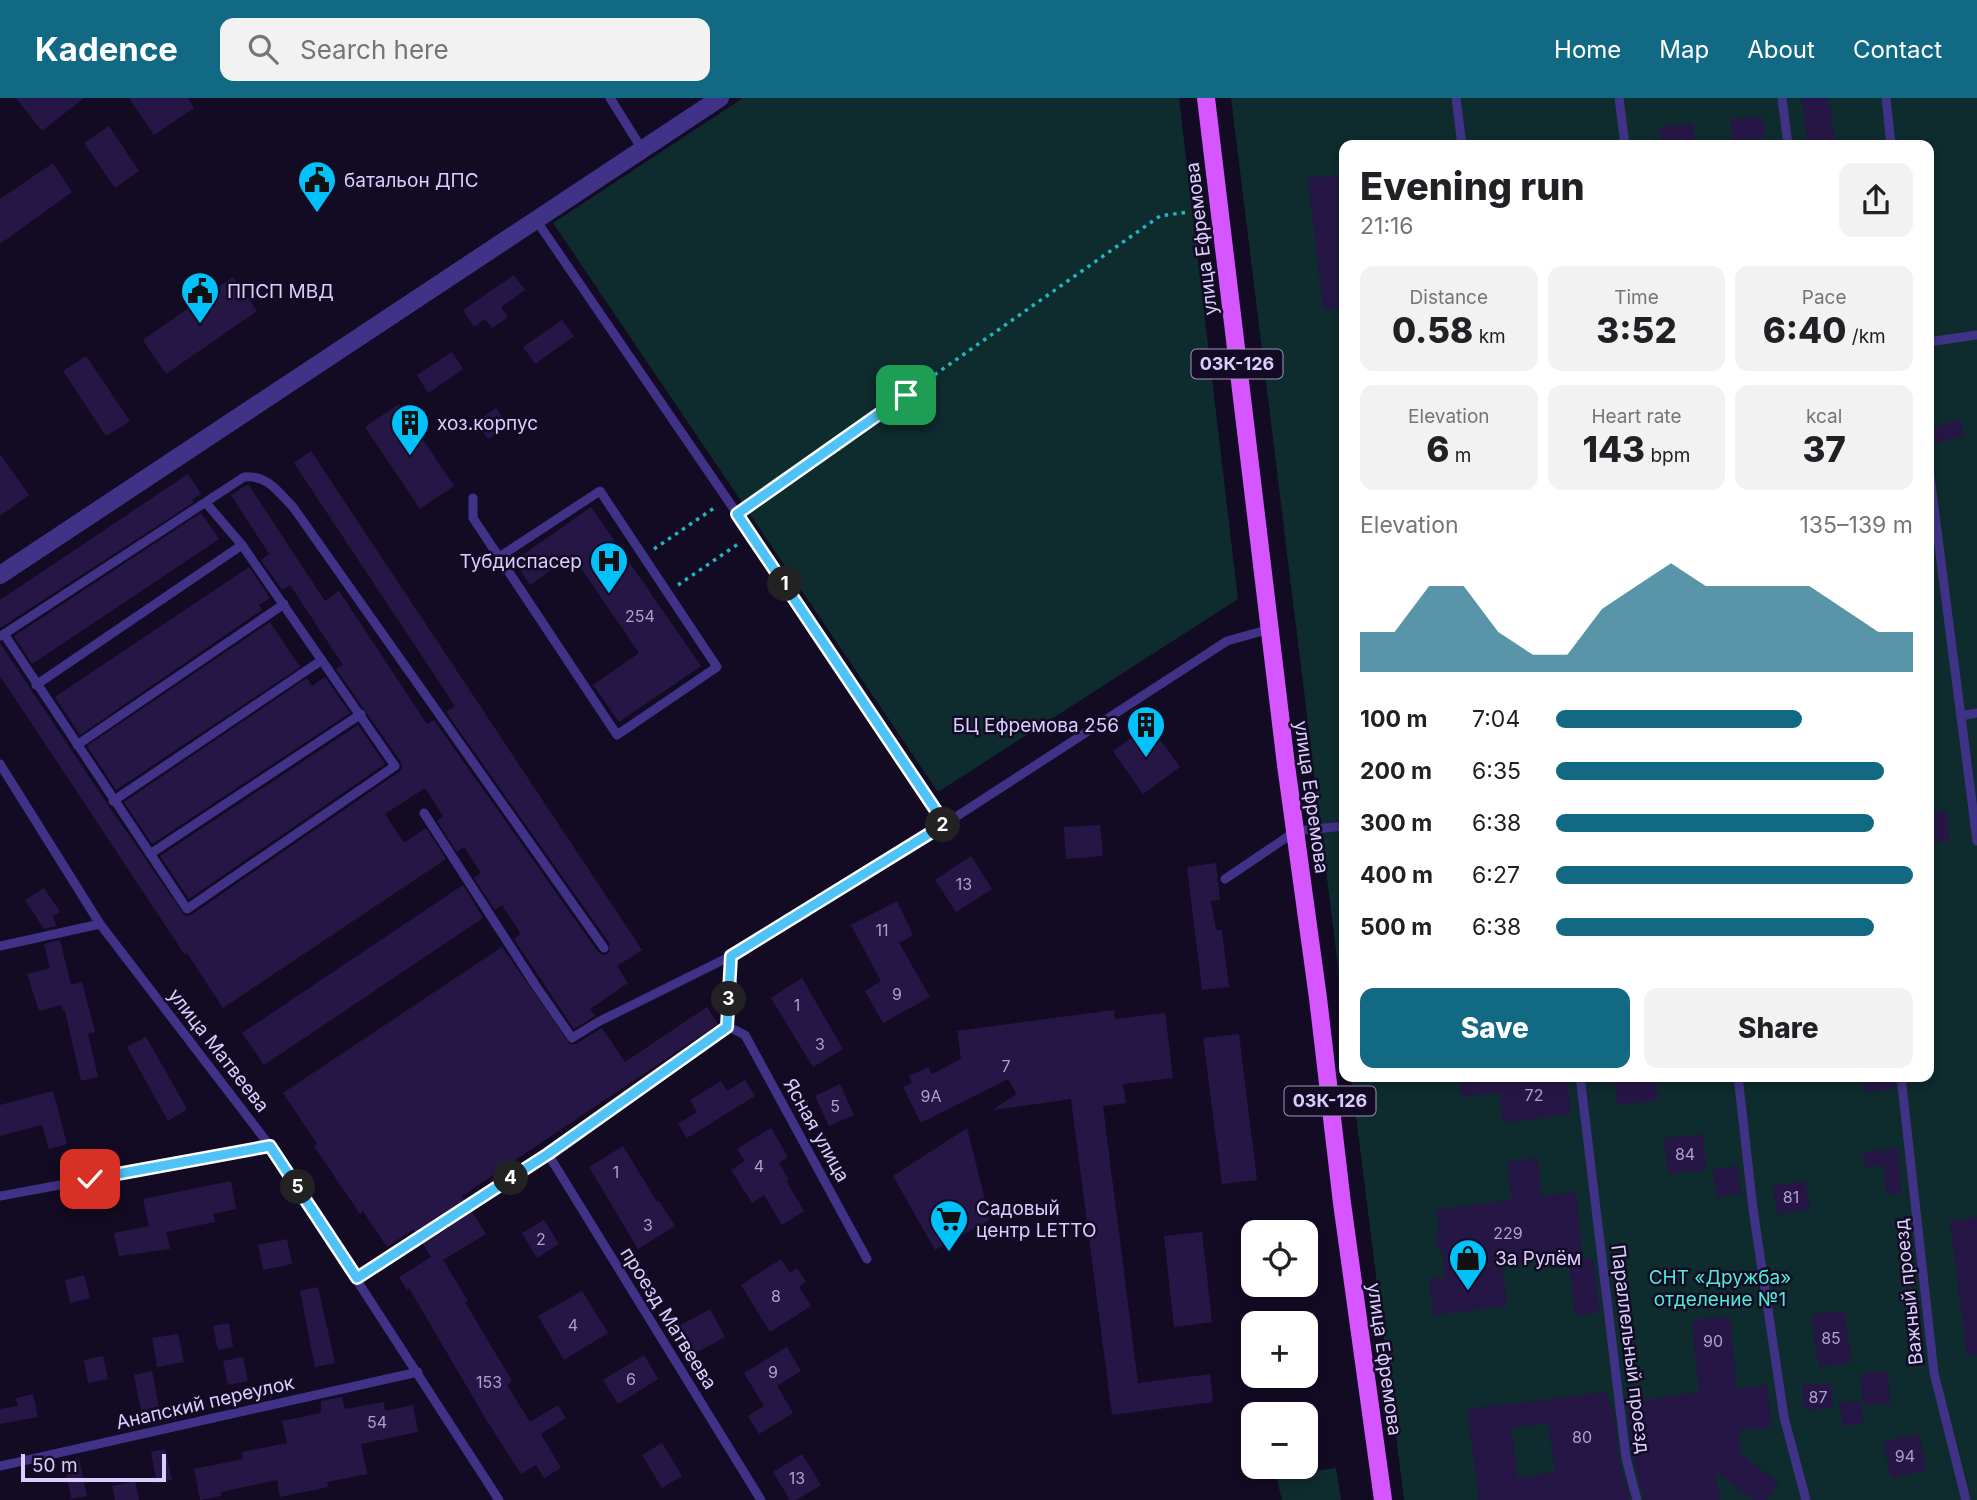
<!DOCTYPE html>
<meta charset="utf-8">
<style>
body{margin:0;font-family:Inter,sans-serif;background:#f2f2f2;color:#202124;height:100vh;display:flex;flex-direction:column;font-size:26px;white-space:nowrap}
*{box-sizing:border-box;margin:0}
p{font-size:23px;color:#757577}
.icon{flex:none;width:38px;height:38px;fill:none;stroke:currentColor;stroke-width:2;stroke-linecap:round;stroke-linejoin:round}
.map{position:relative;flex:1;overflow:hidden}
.details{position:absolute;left:1339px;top:42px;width:595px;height:942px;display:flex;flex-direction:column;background:#fff;border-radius:14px;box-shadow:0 4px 10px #0003}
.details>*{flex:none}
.controls{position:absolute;left:1241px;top:1122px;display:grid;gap:14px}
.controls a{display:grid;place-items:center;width:77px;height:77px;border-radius:14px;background:#fff;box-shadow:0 4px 10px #0003;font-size:35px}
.scale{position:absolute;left:21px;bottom:18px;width:145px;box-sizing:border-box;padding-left:7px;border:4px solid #daceff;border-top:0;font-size:19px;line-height:24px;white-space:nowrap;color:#daceff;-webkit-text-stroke:5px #130b23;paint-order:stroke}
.pin{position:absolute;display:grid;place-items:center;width:60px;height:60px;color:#fff;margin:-30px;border-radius:14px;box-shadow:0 4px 10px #0006}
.km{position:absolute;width:35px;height:35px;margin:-18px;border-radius:50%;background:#222;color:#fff;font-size:19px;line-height:35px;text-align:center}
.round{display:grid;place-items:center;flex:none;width:74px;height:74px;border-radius:14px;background:#f2f2f2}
.summary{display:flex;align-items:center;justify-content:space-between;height:119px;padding:0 21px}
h1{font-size:38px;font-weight:800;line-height:52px}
.metrics{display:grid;grid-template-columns:repeat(3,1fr);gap:10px;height:119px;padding:7px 21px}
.metrics div{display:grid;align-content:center;border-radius:14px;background:#f2f2f2;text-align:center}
.metrics b{font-size:35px;font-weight:800}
.metrics small{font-size:19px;font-weight:400}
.metrics p{font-size:19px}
.chart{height:196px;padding:14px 21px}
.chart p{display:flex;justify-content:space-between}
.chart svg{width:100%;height:126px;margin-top:7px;fill:#126984;opacity:.7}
.cta{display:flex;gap:14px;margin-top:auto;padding:14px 21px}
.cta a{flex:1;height:80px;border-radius:14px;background:#126984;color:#fff;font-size:28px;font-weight:800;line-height:80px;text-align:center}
.cta a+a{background:#f2f2f2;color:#202124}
ul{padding:0 21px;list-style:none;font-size:23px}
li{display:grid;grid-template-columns:112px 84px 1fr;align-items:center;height:52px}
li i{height:18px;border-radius:9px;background:#126984}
header{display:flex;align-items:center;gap:42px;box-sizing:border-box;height:98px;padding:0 35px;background:#126984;color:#fff}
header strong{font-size:33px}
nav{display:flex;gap:38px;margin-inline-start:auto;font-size:24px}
.search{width:490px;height:63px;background:#f2f2f2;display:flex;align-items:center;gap:18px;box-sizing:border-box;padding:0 24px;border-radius:14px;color:#757577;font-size:26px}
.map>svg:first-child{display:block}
.green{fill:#0e2b2e}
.building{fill:#261646;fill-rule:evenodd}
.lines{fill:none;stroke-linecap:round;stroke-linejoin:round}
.path{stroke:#22b4bf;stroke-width:3.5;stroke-dasharray:3.5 5;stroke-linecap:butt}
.lane{stroke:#403287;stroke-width:9}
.street{stroke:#403287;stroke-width:18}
.primary{stroke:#d555ff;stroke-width:18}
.route-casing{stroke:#fff;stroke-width:14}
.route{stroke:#4fc3f7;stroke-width:9}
.labels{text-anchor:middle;stroke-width:5;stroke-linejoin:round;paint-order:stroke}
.number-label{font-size:16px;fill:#ada0d1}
.shield{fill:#130b23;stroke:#9e94bd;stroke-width:2}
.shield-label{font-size:18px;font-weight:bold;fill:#daceff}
.poi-label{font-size:19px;fill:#daceff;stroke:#130b23;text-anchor:start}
.street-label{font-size:19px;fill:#daceff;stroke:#130b23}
.park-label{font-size:19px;fill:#4eebd7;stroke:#130b23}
</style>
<header>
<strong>Kadence</strong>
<div class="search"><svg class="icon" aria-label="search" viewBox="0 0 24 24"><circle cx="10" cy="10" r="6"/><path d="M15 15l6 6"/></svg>Search here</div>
<nav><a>Home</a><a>Map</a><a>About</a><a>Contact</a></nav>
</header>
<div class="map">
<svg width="1977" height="1402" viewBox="0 0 1977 1402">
<rect width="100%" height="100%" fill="#130b23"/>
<!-- green -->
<g class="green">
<path d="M743,0H1179L1238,501L938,694L553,125Z"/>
<path d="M1231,0H1977V1402H1404L1351,978H1928V47H1344V918Z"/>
<path d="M1336,1370L1341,1402H1282L1276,1378Z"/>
</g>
<!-- building -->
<g class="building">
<path d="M16,0H84L42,33Z"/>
<path d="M129,0H188L194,10L154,37Z"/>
<path d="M1801,0H1829L1836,47H1808Z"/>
<path d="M1762,18L1765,40L1733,44L1730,22Z"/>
<path d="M1693,25L1696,47H1661L1659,29Z"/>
<path d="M109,28L139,73L115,90L84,45Z"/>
<path d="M53,65L72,94L0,146V101Z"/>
<path d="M1344,76V210L1323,212L1308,80Z"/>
<path d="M514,177L525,192L501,209L508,219L492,230L485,221L474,229L463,212Z"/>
<path d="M233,179L257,213L166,276L143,242Z"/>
<path d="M562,222L574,238L535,266L523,249Z"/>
<path d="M452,254L463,271L428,295L417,277Z"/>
<path d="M86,258L130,323L106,338L63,273Z"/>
<path d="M399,306L454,388L420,411L365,329Z"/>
<path d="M496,310L508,328L488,341L476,324Z"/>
<path d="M1960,322L1964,338L1936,345L1932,329Z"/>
<path d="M311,353L642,852L617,868L628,885L590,911L595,918L574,931L514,841L521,836L502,807L495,812L474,780L481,775L464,749L457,754L437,723L443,718L425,690L385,716L404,745L426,730L446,761L223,910L187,855L185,857L0,578V545L108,707L185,818L191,817L399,674L402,670L401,664L336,571L343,567L290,487L282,492L261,462L269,456L231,397L248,386L325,503L339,493L427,626L434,622L598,854L604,857L609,855L610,846L446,614L455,608L294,365Z"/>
<path d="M0,356L29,397L0,418Z"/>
<path d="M188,376L201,396L192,402L194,404L0,530V502Z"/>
<path d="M591,409L701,568L619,624L593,587L639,555L572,457L530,487L514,463Z"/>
<path d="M201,415L219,441L32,566L14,538Z"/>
<path d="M249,469L270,500L259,507L262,512L80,637L55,599Z"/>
<path d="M270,524L300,569L116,692L87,648Z"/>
<path d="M325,579L350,615L152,746L124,704L307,580L312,588Z"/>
<path d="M358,627L385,666L189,801L160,758Z"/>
<path d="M1149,627L1180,669L1143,696L1113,653Z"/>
<path d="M1946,712L1950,742L1928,745V714Z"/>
<path d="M1100,727L1103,758L1066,761L1064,729Z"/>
<path d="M971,758L992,791L956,814L935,782Z"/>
<path d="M1216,765L1220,802L1211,803L1216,832H1222L1229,889L1202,892L1187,769Z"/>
<path d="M463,787L483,820L264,967L242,935Z"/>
<path d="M44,790L60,814L53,818L56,828L44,831L25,802Z"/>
<path d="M897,803L913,837L899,845L930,899L883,925L865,893L881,883L851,827Z"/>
<path d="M60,842L71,887L82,884L95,934L88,936L98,979L81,983L65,913H63L61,907L39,913L27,876L50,870L44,846Z"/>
<path d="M502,849L570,946H576L602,930L625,964L707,909L718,926L462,1098L464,1102L415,1134L414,1131L387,1149L363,1113L360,1116L314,1048L317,1046L283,995Z"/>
<path d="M802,880L843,951L813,969L771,900Z"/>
<path d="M1114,912L1115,921L1165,915L1173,980L1123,986L1126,1005L1103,1008L1138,1285L1210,1276L1213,1304L1112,1317L1071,1001L992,1012L1017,996L1008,981L921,1025L903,989L912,985L909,978L928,969L932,976L961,961L957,933Z"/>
<path d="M1239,936L1257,1082L1222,1086L1203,940Z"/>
<path d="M146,939L187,1011L168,1023L127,949Z"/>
<path d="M1460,978H1567L1571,1016L1503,1025L1499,995L1462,999Z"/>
<path d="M1613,978H1655L1658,1002L1617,1007Z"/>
<path d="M1863,978H1894L1895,991L1865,994Z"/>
<path d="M745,982L755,998L687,1040L678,1026L697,1014L690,1002L721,983L727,993Z"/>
<path d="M840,986L854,1017L829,1028L815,998Z"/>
<path d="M53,993L67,1046L49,1051L42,1027L0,1038V1007Z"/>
<path d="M771,1030L788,1059L779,1065L789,1082L786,1083L804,1113L782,1127L764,1097L752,1105L731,1072L745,1063L737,1051Z"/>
<path d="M967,1030L990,1122L935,1152L893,1078Z"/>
<path d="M1703,1036L1706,1072L1668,1076L1664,1040Z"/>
<path d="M623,1048L657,1104L659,1103L675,1128L638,1151L589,1069Z"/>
<path d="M1898,1050L1902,1095L1887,1097L1883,1067L1865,1069L1863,1054Z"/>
<path d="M1537,1060L1542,1098L1576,1094L1583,1161L1593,1160L1600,1214L1575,1218L1568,1159L1502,1167L1507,1208L1434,1217L1429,1181L1444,1179L1442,1154L1435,1144L1439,1129L1437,1111L1512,1102L1507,1064Z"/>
<path d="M1738,1068L1742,1095L1717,1099L1712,1072Z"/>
<path d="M1805,1082L1810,1111L1778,1117L1772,1088Z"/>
<path d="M231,1083L236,1111L213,1116L215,1124L166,1134L170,1151L119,1158L114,1135L149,1128L143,1101Z"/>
<path d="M472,1114L486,1136L443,1162L468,1203L465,1204L512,1283L507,1287L530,1324L558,1307L566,1320L541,1336L561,1370L544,1380L536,1367L521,1376L487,1323L409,1190L407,1192L399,1179L431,1159L423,1146Z"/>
<path d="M1977,1119V1257H1967L1950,1123Z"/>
<path d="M544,1122L559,1146L537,1160L522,1135Z"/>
<path d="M1202,1134L1212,1224L1174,1229L1164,1138Z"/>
<path d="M287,1141L292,1166L263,1172L258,1147Z"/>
<path d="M781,1161L790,1175L797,1170L806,1184L799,1189L811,1208L770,1234L741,1187Z"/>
<path d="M84,1177L90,1200L70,1205L65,1182Z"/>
<path d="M318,1189L335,1265L315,1269L300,1193Z"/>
<path d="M582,1193L608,1235L564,1262L538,1218Z"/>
<path d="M710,1211L725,1239L694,1256L679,1228Z"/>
<path d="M1844,1212L1852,1264L1819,1269L1811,1217Z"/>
<path d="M1730,1218L1737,1291L1767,1287L1772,1329L1739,1332L1741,1356L1779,1385L1766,1402H1754L1715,1373L1720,1402H1644L1633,1359L1626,1305L1699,1294L1692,1222Z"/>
<path d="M229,1225L233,1249L218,1252L213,1228Z"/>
<path d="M178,1236L184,1264L157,1269L152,1240Z"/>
<path d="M787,1249L801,1273L777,1288L793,1315L759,1336L748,1318L764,1308L744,1275Z"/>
<path d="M644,1257L658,1281L618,1306L603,1282Z"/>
<path d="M103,1258L108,1281L88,1285L84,1262Z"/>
<path d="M243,1259L248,1283L228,1287L223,1263Z"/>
<path d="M152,1273L159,1309L141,1312L134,1277Z"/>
<path d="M1887,1273L1891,1305L1864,1308L1860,1276Z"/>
<path d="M1831,1285L1833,1310L1804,1312L1802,1287Z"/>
<path d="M1607,1294L1609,1307H1613L1619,1361L1630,1402H1479L1467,1311ZM1548,1325L1555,1374L1518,1380L1511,1330Z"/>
<path d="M33,1296L38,1319L0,1326V1311L18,1308L16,1300Z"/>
<path d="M342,1299L345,1311L384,1304L385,1313L413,1307L418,1334L361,1346L367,1376L327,1384L328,1389L280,1399L277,1382L221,1394V1398L200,1402L194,1371L243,1361L242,1354L287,1345L282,1323L321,1315V1303Z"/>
<path d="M1860,1302L1864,1325L1843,1328L1839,1305Z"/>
<path d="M1919,1336L1927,1372L1891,1380L1883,1344Z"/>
<path d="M662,1345L682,1378L662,1390L642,1357Z"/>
<path d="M165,1351L172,1382L157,1385L151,1354Z"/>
<path d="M802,1356L821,1387L796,1402H790L773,1374Z"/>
<path d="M79,1361L87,1398L71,1401L64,1364Z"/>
<path d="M135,1383L139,1402H115L112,1388Z"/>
</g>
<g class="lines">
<!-- path -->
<g class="path">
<path d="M747,409L1160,118L1188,114"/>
<path d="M654,451L717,408"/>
<path d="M678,487L741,444"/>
</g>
<!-- lane -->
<g class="lane">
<path d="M610,0L642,51"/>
<path d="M1456,0L1462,47"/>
<path d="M1619,0L1625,47"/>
<path d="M1782,0L1788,47"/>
<path d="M1886,0L1891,47"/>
<path d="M536,122L751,436L945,726"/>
<path d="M1928,244L1977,237"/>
<path d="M1928,363L1977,743"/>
<path d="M473,400V420L617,637L717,569L600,393L499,459"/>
<path d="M4,536L187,811L395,668L242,447L206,405"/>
<path d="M1,538L244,379C268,377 277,393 293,409L604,850"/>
<path d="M36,587L242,447"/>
<path d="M1961,618L1977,615"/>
<path d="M77,647L284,506"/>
<path d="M0,666L100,826L270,1048L499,1402"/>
<path d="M113,703L322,562"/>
<path d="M424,715L536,888L572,940L598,924L731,858"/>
<path d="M150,756L361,616"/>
<path d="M1225,781L1296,733L1344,728"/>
<path d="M0,848L100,826"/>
<path d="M727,928L745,937L867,1161"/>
<path d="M1580,978L1626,1360L1637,1402"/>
<path d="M1738,978L1753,1111L1784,1319L1806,1402"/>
<path d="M1901,978L1934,1275L1966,1402"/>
<path d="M548,1056L761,1402"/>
<path d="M0,1098L270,1048"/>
<path d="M357,1180L548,1056L727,928L731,858L945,726L1227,543L1270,531"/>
<path d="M0,1368L418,1274"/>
</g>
<!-- street -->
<path class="street" d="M0,477L720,0"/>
<!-- primary -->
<path class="primary" d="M1206,0L1286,667L1318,900L1342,1105L1383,1402"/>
</g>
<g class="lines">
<defs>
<path id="route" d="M90,1081L270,1048L357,1180L548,1056L727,929L731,858L945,726L737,416L906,297"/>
</defs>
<!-- route casing -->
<use href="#route" class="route-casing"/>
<!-- route -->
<use href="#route" class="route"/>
</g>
<!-- icons -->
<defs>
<symbol id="civic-pin" viewBox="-11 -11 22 30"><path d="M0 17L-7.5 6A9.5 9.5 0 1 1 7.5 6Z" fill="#00c1f9" stroke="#130b23"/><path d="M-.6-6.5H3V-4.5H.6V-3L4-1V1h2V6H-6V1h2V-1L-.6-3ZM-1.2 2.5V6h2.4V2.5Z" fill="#111"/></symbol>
<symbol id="building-pin" viewBox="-11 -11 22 30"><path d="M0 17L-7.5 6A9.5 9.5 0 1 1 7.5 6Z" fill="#00c1f9" stroke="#130b23"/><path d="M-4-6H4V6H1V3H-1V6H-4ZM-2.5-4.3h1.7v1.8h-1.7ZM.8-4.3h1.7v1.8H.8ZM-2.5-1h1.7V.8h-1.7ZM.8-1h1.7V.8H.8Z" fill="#111"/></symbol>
<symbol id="hospital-pin" viewBox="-11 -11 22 30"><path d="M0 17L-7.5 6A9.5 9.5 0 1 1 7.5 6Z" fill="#00c1f9" stroke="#130b23"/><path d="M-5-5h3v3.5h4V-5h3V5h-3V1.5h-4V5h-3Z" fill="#111"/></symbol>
<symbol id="supermarket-pin" viewBox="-11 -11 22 30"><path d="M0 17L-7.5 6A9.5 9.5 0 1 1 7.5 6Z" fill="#00c1f9" stroke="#130b23"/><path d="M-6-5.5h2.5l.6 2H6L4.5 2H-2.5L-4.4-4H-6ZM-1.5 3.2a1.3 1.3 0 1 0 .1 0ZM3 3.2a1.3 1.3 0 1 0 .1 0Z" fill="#111"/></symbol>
<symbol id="shop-pin" viewBox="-11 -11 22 30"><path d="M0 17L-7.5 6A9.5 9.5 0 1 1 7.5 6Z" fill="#00c1f9" stroke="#130b23"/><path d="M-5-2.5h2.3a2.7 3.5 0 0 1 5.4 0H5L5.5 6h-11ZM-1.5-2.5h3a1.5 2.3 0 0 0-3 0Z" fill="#111"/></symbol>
</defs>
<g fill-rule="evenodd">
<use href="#civic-pin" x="295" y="60" width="44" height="60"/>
<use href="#civic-pin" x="178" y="171" width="44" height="60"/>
<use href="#building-pin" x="388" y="303" width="44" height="60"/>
<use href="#hospital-pin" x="587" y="441" width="44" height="60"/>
<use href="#building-pin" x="1124" y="605" width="44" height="60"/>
<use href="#supermarket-pin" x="927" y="1099" width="44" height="60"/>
<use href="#shop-pin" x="1446" y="1138" width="44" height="60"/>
</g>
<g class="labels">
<!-- number labels -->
<g class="number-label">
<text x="640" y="524">254</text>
<text x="964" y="792">13</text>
<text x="882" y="838">11</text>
<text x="897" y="902">9</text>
<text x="797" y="913">1</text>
<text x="820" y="952">3</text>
<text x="1006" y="974">7</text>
<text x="1534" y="1003">72</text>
<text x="931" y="1004">9А</text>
<text x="835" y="1014">5</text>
<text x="1685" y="1062">84</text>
<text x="759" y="1074">4</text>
<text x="616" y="1080">1</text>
<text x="1791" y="1105">81</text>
<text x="648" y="1133">3</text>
<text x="1508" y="1141">229</text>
<text x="541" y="1147">2</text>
<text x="776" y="1204">8</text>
<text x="573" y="1233">4</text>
<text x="1831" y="1246">85</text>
<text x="1713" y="1249">90</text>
<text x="773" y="1280">9</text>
<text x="631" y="1287">6</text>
<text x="489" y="1290">153</text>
<text x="1818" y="1305">87</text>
<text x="377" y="1330">54</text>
<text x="1582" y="1345">80</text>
<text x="1905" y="1364">94</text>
<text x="797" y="1386">13</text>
</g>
<!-- shield labels -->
<g class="shield">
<rect x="1191.5" y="251.5" width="91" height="29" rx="5"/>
<rect x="1284.5" y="988.5" width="91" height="29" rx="5"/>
</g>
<g class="shield-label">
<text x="1237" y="272">03К-126</text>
<text x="1330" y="1009">03К-126</text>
</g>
<!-- poi labels -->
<g class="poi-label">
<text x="344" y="89">батальон ДПС</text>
<text x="227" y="200">ППСП МВД</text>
<text x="437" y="332">хоз.корпус</text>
<text x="582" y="470" text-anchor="end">Тубдиспасер</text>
<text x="1119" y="634" text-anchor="end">БЦ Ефремова 256</text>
<text x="976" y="1117">Садовый<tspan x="976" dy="22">центр LETTO</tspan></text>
<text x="1495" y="1167">За Рулём</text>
</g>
<!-- street labels -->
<g class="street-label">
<text transform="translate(1201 141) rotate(-97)" y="7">улица Ефремова</text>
<text transform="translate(1312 699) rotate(82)" y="7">улица Ефремова</text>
<text transform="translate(219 952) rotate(52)" y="7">улица Матвеева</text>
<text transform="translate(817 1032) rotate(61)" y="7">Ясная улица</text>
<text transform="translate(1908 1194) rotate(-96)" y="7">Важный проезд</text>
<text transform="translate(669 1220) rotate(58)" y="7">проезд Матвеева</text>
<text transform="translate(1631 1251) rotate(83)" y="7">Параллельный проезд</text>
<text transform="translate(1385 1261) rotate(82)" y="7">улица Ефремова</text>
<text transform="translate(205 1304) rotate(-13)" y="7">Анапский переулок</text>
</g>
<!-- park labels -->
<g class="park-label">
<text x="1720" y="1186">СНТ «Дружба»<tspan x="1720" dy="22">отделение №1</tspan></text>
</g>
</g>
</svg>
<div class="controls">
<a><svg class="icon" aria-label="locate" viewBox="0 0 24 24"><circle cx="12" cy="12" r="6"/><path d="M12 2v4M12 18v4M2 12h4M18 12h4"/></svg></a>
<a>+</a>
<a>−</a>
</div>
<div class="scale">50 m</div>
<div class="pin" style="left:906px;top:297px;background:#1e9e55"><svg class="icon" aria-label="arrive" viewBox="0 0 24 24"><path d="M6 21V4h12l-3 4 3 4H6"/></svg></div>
<div class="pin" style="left:90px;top:1081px;background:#d93025"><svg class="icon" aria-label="check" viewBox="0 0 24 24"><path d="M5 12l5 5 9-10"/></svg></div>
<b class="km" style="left:785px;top:486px">1</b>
<b class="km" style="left:943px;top:727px">2</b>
<b class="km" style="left:729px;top:901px">3</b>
<b class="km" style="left:511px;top:1080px">4</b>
<b class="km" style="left:298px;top:1089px">5</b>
<section class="details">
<div class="summary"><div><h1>Evening run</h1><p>21:16</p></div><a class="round"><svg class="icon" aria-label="share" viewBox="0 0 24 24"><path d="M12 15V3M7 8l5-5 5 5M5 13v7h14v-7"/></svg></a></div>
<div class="metrics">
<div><p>Distance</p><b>0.58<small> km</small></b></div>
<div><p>Time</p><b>3:52</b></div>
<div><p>Pace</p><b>6:40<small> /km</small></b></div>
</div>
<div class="metrics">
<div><p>Elevation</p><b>6<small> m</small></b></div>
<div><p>Heart rate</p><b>143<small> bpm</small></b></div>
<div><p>kcal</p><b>37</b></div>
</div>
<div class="chart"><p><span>Elevation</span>135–139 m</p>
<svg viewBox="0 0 160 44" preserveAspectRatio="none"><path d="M0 44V30L10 30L20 14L30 14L40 30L50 38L60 38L70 22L80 14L90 6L100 14L110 14L120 14L130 14L140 22L150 30L160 30V44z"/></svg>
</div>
<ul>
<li><b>100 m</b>7:04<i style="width:69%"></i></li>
<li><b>200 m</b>6:35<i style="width:92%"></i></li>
<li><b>300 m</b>6:38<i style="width:89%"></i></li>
<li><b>400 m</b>6:27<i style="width:100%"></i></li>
<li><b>500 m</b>6:38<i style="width:89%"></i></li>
</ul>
<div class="cta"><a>Save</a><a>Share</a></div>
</section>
</div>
